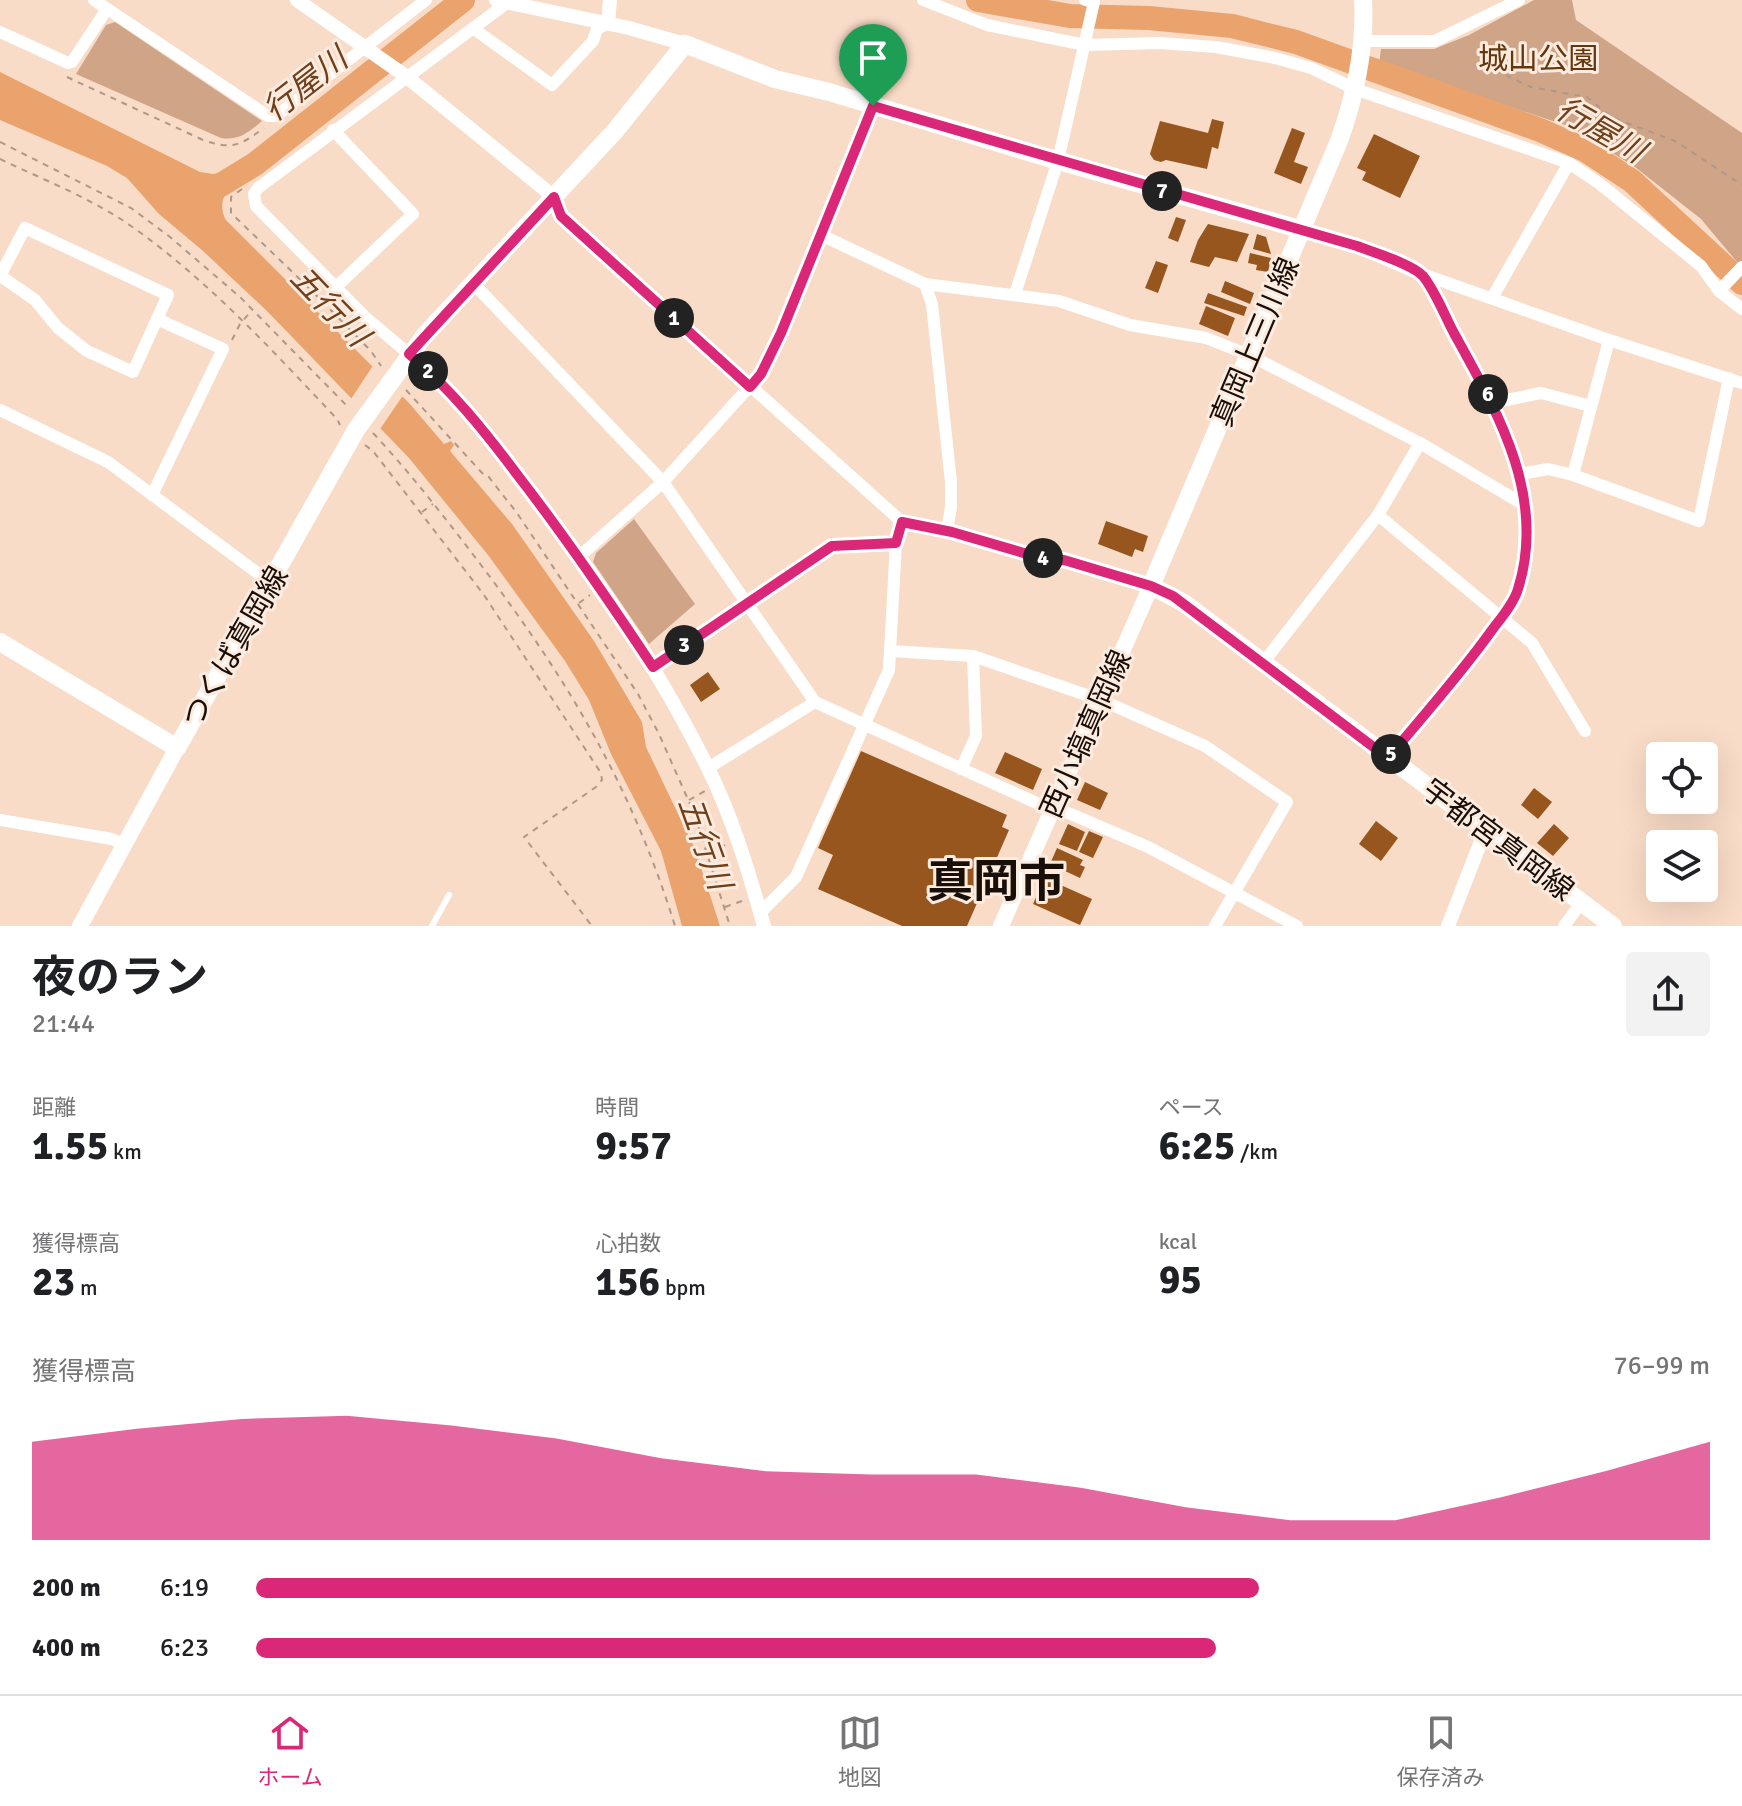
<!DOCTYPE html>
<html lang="ja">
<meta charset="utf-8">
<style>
body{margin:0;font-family:Signika,"Noto Sans JP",sans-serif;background:#f2f2f2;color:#202124;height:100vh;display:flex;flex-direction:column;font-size:30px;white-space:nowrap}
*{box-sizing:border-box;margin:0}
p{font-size:26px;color:#757577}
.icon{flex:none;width:44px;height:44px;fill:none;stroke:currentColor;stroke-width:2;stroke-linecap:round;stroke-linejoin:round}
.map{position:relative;height:926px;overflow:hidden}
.side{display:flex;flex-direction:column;background:#fff;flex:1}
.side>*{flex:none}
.controls{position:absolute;left:1646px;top:742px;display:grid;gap:16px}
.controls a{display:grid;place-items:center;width:72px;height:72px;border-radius:8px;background:#fff;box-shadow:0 8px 32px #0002;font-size:40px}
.pin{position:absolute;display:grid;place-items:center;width:68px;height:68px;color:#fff;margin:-82px -34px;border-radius:50% 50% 50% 0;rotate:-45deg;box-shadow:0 0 8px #0007}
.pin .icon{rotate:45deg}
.km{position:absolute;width:40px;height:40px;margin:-20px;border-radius:50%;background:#222;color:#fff;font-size:22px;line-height:40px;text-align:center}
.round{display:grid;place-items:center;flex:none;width:84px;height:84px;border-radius:8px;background:#f2f2f2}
.summary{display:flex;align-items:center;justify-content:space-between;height:136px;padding:0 32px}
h1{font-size:44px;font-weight:700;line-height:60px}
.stats{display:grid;grid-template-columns:repeat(3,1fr);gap:12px;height:136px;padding:8px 32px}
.stats div{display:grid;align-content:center}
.stats b{font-size:40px;font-weight:700}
.stats small{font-size:22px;font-weight:400}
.stats p{font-size:22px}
.chart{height:224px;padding:16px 32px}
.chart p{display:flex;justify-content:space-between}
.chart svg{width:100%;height:144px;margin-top:8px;fill:#db2777;opacity:.7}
ul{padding:0 32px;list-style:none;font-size:26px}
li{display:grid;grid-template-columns:128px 96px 1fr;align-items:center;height:60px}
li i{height:20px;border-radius:10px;background:#db2777}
.dock{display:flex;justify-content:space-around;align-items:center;height:112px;border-top:2px solid #e0e0e0;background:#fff;font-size:22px;color:#757577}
.dock a{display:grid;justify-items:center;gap:4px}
.dock .selected{color:#db2777}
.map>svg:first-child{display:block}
.green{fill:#d0a587}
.water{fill:#eba36e}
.pier{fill:#f9dcc7}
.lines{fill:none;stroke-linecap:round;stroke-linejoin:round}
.river{stroke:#eba36e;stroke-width:24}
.building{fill:#97561e}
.path{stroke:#af9888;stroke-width:2;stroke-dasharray:6 6;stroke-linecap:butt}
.service{stroke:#fff;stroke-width:6}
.minor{stroke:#fff;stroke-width:12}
.tertiary{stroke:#fff;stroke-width:14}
.secondary{stroke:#fff;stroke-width:16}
.primary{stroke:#fff;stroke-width:18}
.route-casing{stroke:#fff;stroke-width:16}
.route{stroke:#db2777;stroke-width:10}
.labels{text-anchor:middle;stroke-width:6;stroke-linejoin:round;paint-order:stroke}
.park-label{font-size:30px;fill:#64360d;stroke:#fdebdf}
.street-label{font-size:30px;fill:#180f08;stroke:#fdebdf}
.water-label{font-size:32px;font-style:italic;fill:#6f4019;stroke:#fdebdf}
.town-label{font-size:46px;font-weight:bold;fill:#180f08;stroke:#fdebdf}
</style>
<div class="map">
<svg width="1742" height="926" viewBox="0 0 1742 926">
<rect width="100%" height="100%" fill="#f9dcc7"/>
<!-- green -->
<g class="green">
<path d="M1534,0H1572L1576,20L1742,133V268L1701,219L1635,167L1571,127L1379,64L1381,49H1434L1469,35Z"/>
<path d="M115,22L262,121C249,132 239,141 221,138L76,74L106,25Z"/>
<path d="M634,519L695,604L649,644L593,562L596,553Z"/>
</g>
<!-- water -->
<path class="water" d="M0,72L200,172L213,174L223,172L232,185C222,195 219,208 226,220L409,403L444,444L451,441L454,445L450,451L512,524L594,641L642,722L646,747L695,849L720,926H682L661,851L611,754L589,700L565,661L488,555L409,458L266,310L203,251L159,214L127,178L107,166L0,120Z"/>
<!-- pier -->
<path class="pier" d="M374,364L404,394L378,432L349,402Z"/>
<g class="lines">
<!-- river -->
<g class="river">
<path d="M978,0L1070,16L1149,18L1232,26L1296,42L1540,130L1585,150L1632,181L1742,283"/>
<path d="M200,191L219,186L255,164L463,0"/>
</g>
</g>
<!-- building -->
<g class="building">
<path d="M1212,119L1224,122L1218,149L1212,147L1207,169L1166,160L1161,162L1154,160L1150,154L1160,121L1208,133Z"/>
<path d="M1292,128L1305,133L1294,162L1308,167L1301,184L1274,173Z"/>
<path d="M1374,134L1420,156L1400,198L1362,180L1366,172L1357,168Z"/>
<path d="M1176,217L1186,220L1178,242L1168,238Z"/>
<path d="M1208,224L1249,234L1237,262L1215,257L1209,267L1190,262L1198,240Z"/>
<path d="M1257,234L1266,237L1271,254L1253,249Z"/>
<path d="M1250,253L1271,258L1268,272L1256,270L1257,265L1248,263Z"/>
<path d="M1156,261L1168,265L1158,293L1145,288Z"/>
<path d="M1225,281L1254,293L1250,304L1221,292Z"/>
<path d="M1208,293L1247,307L1244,316L1204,303Z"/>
<path d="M1206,306L1235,318L1228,336L1199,324Z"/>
<path d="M1106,521L1148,536L1143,552L1135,549L1132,557L1098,544Z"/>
<path d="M708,672L720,689L701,702L690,685Z"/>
<path d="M861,751L1007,815L1002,827L1009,830L967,926H902L818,889L833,855L818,848Z"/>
<path d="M1005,752L1042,769L1033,790L995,773Z"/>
<path d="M1085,782L1108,793L1100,810L1077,800Z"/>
<path d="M1534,788L1552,802L1538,819L1521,805Z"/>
<path d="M1376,821L1398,838L1381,861L1359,844Z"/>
<path d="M1068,824L1085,832L1077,851L1059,844Z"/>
<path d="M1554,824L1569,838L1553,856L1537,843Z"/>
<path d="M1089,831L1103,837L1093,858L1079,852Z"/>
<path d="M1057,848L1083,860L1080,865L1085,867L1080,878L1050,864Z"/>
<path d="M1045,878L1092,899L1080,925L1033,904Z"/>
</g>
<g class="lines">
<!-- path -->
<g class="path">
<path d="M1484,65L1531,87L1587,97L1611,117L1675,141L1742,185"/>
<path d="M67,77L203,140C233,150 239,146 264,128"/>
<path d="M0,142L131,208L170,237L240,297L349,408"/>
<path d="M0,159C44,180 91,198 131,226C208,280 273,351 337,419L340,425"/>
<path d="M242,189L231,197V213L309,288L371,351L381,366"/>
<path d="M232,340L240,324L252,310"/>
<path d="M406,390L484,475L488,476L517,513L638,694L659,734L694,813L730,926"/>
<path d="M373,433C412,475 446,519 481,565C568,680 632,787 675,926"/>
<path d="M365,445L373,451L484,595L601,773L602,780L596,787L524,837L592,926"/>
<path d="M422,512L433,504"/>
<path d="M579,603L590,595"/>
<path d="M689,800L705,791"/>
<path d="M709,851L725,845"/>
<path d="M725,907L742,901"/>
</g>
<!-- service -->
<path class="service" d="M432,926L449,895"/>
<!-- minor -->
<g class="minor">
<path d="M94,0L268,116H276L426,0"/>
<path d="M923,0L987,25L1085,45L1159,43L1216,47L1275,58L1311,68L1355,89L1569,163L1600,184L1701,266L1719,291L1742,309"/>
<path d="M474,29L552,85L593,41L597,29L608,23"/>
<path d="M0,32L68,63L72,62L107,9"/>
<path d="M1363,41H1435L1519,0"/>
<path d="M333,130L413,214L336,287"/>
<path d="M554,197L561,216L902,522L952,532L1051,561L1064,560"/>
<path d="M821,235L925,284L1059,301L1130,325L1206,338L1249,355L1420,443L1526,506"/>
<path d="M1422,274L1609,340L1742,383"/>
<path d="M0,276L25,228L168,295L157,319L223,349L152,495"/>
<path d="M2,277L35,300L58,328L87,351L133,372L157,319"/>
<path d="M473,283L663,482L815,702L1052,810L1066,812L1148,847L1297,926"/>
<path d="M925,284L932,304L951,482V507L947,531"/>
<path d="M1719,291L1742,267"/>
<path d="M1015,294L1058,161L1094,2L1085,0"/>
<path d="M1492,298L1569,163"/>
<path d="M409,354L364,316L256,206L254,194L258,188L511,0"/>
<path d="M1492,403L1541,393L1591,406"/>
<path d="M0,410L108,462L271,583"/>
<path d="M1520,474L1548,469L1573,475L1699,521L1729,378"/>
<path d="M1573,475L1609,340"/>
<path d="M1378,515L1532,643L1585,731"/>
<path d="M580,556L663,482L761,374L781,333L873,106"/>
<path d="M890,651L973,656L1101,700L1205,746L1287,802L1215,926"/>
<path d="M1263,663L1378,515L1420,443"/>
<path d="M653,667L832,546L896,543"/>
<path d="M1388,758L1471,660L1502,615L1518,590L1524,552L1526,506L1520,474L1506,436L1492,403L1422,274"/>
<path d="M708,768L815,702"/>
<path d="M961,769L976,736L973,656"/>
<path d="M0,820L112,839L125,845"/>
<path d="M760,913L796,877L889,670L896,543L902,522"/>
<path d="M1564,926L1581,903"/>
</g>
<!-- tertiary -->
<g class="tertiary">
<path d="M297,0L407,77L554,197"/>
<path d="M496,0L629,28L685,44"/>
<path d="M608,23L610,0"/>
<path d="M1303,230L1357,246L1422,274"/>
<path d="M409,354C458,395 495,446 533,495C599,580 659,670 707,766C732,816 749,872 764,926"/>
<path d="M1064,560L1151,586"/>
<path d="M1448,926L1485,831"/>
</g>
<!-- secondary -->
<g class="secondary">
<path d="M80,926L177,748"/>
<path d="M1001,926L1151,586"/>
</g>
<!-- primary -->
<g class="primary">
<path d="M1363,0C1366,49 1355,96 1339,141L1151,586L1184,603L1613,926"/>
<path d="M0,642L177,748L356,430L424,336L615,131L685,44L775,79L829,92L1058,161L1303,230"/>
</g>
</g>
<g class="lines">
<defs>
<path id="route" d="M873,106L1357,246C1373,252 1412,264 1423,276C1436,292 1445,317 1455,335C1498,413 1547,497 1518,589C1514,603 1501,618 1492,630C1460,675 1423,716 1388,758L1173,596L1151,586L1064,560L1051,561L952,532L902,522L896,543L832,546L653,667C610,602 567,539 519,477C486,433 452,390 409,354L554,197L561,216L750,387L761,374L781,333Z"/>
</defs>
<!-- route casing -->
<use href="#route" class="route-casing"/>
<!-- route -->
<use href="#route" class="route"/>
</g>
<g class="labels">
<!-- park labels -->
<g class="park-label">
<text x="1538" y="69">城山公園</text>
</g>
<!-- street labels -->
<g class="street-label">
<text transform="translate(1255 342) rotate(-67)" y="10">真岡上三川線</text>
<text transform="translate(235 647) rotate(-60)" y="10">つくば真岡線</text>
<text transform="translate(1086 734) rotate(-66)" y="10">西小塙真岡線</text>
<text transform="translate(1498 840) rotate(37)" y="10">宇都宮真岡線</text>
</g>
<!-- water labels -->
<g class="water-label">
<text transform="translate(305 84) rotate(-38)" y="11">行屋川</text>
<text transform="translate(1601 130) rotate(30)" y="11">行屋川</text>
<text transform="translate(330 306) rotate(46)" y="11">五行川</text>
<text transform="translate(705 843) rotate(70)" y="11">五行川</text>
</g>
<!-- town labels -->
<g class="town-label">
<text x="996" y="897">真岡市</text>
</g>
</g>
</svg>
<div class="controls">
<a><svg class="icon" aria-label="locate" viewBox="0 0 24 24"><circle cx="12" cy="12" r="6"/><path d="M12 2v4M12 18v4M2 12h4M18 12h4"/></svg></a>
<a><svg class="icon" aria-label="layers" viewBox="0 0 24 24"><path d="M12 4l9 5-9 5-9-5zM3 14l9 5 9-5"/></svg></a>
</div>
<div class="pin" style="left:873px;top:106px;background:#1e9e55"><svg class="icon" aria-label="arrive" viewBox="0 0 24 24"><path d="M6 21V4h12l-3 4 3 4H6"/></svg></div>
<b class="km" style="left:674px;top:318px">1</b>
<b class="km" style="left:428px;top:371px">2</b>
<b class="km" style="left:684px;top:645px">3</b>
<b class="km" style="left:1043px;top:558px">4</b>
<b class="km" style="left:1391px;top:754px">5</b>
<b class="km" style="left:1488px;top:394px">6</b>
<b class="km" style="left:1162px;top:191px">7</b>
</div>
<section class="side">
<div class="summary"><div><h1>夜のラン</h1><p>21:44</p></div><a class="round"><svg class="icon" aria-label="share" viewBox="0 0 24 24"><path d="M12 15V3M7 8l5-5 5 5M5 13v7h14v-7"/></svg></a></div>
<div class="stats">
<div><p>距離</p><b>1.55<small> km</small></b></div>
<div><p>時間</p><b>9:57</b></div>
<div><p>ペース</p><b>6:25<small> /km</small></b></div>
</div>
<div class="stats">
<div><p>獲得標高</p><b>23<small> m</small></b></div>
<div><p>心拍数</p><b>156<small> bpm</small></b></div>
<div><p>kcal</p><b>95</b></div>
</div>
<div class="chart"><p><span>獲得標高</span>76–99 m</p>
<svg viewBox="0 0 160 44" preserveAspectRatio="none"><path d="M0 44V14L10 10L20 7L30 6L40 9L50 13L60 19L70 23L80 24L90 24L100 28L110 34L120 38L130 38L140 31L150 23L160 14V44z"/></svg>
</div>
<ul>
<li><b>200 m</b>6:19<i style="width:69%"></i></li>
<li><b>400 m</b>6:23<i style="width:66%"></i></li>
</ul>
</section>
<nav class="dock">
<a class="selected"><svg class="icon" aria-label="home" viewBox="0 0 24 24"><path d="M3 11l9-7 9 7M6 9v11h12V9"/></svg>ホーム</a>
<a><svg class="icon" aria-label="map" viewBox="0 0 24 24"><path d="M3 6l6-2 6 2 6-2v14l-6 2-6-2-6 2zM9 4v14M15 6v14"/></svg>地図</a>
<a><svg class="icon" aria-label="saved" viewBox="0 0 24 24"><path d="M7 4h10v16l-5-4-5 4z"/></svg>保存済み</a>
</nav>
